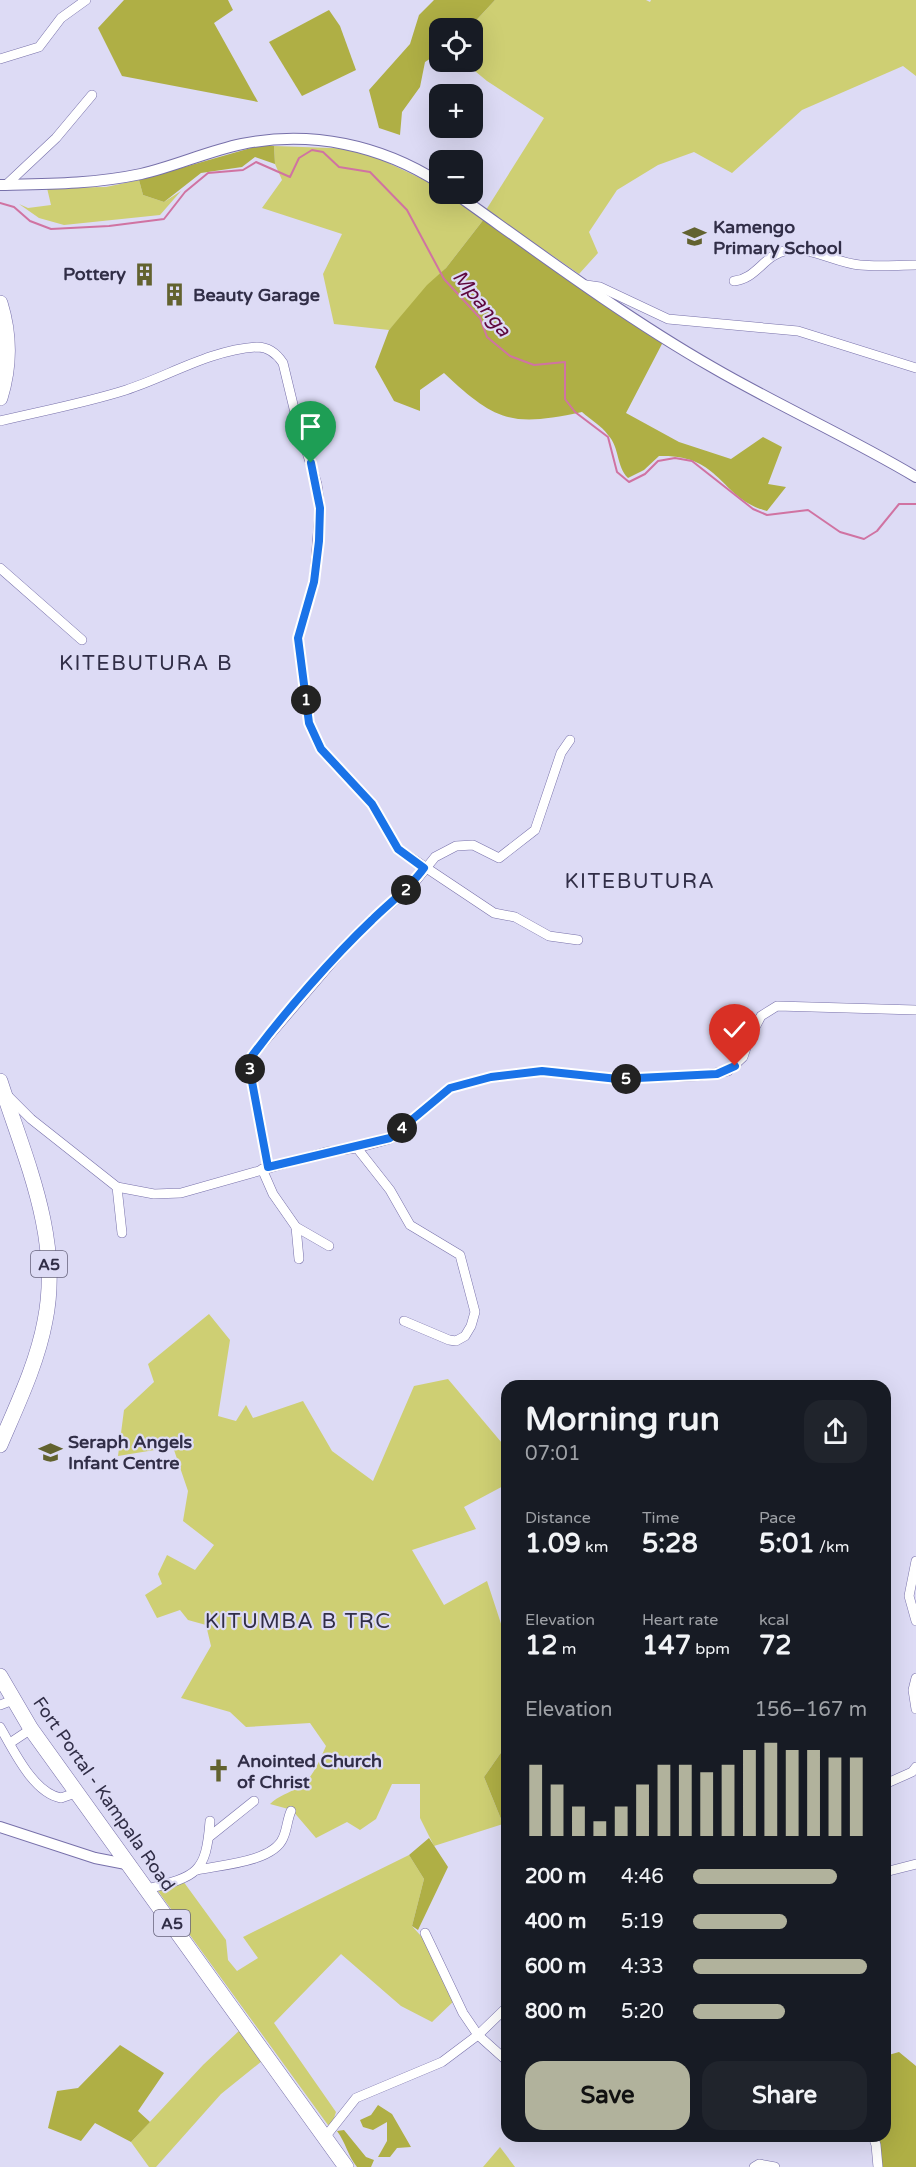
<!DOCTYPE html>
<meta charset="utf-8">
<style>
body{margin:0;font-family:"Varela Round",sans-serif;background:#20242c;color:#f1f3f6;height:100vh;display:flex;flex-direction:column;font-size:22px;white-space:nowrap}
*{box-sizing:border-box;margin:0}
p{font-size:20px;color:#9ea1a6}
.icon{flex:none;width:33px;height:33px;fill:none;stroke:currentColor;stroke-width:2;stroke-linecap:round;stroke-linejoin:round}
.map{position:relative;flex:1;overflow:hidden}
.sheet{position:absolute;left:501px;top:1380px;width:390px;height:762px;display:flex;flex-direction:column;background:#171b24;border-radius:18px;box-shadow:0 6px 24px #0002}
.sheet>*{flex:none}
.controls{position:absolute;left:429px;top:18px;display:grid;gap:12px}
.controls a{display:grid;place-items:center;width:54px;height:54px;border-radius:12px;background:#171b24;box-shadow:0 6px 24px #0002;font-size:30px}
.pin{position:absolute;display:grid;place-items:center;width:51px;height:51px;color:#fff;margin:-62px -26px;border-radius:50% 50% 50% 0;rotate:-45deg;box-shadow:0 0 6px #0007}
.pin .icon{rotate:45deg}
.km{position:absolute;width:30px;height:30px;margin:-15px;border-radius:50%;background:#222;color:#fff;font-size:16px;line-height:30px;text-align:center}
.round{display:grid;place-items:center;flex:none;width:63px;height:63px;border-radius:18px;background:#20242c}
.summary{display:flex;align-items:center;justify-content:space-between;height:102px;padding:0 24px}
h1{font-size:33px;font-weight:800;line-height:45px}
.figures{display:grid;grid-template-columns:repeat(3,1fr);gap:9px;height:102px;padding:6px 24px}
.figures div{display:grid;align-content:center}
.figures b{font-size:26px;font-weight:800}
.figures small{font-size:16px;font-weight:400}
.figures p{font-size:16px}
.chart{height:168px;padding:12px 24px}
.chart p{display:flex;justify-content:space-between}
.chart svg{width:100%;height:108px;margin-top:6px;stroke:#b1b29c;stroke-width:6}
.primary-button{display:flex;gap:12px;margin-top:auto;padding:12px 24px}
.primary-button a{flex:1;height:69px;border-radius:18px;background:#b1b29c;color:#111;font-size:24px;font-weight:800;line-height:69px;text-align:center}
.primary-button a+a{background:#20242c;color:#f1f3f6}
ul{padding:0 24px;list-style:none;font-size:20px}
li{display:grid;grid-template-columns:96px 72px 1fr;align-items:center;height:45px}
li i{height:15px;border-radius:8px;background:#b1b29c}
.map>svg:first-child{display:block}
.green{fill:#cecf73}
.forest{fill:#afaf45}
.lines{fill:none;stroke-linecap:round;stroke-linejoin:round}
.stream{stroke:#d073a2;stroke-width:2}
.minor-casing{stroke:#7770aa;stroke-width:10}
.tertiary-casing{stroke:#7770aa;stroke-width:12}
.trunk-casing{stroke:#7770aa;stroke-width:16}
.minor{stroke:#fff;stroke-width:9}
.tertiary{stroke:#fff;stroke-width:10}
.trunk{stroke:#fff;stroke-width:15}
.route-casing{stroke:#fff;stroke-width:12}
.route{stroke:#1a73e8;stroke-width:8}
.labels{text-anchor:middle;stroke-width:4.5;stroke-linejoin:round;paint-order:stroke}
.shield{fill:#dddbf5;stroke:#65627b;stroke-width:1.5}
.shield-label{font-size:16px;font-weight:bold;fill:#312e47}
.poi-label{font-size:18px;font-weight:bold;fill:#312e47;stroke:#dddbf5;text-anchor:start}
.street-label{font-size:18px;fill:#312e47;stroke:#dddbf5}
.water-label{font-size:20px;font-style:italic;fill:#5e073d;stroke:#dddbf5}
.quarter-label{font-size:21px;letter-spacing:1.5px;fill:#312e47;stroke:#dddbf5}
</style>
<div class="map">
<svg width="916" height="2167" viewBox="0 0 916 2167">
<rect width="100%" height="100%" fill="#dddbf5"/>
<!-- green -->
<g class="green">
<path d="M495,0H646L650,2L651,0H916V76L903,66L802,110L732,173L694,152L658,165L617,190L589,232L598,253L579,274L486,210L544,118L487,81L464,62H472V28H469Z"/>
<path d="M274,146L359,149L439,187L440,194H450L484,219L446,268L389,330L334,324L323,274L342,234L262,208L282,180L275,164Z"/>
<path d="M139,180L143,195L164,202L181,191L160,215L64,225L39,218L19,204L28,208L51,205L47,188L106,187Z"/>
<path d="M209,1314L230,1340L218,1416L236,1421L246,1405L253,1418L303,1401L332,1451L373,1481L414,1386L448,1379L507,1449V1484L464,1507L476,1529L412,1550L444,1605L487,1581L507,1642V1744L484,1777L503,1824L434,1846L420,1818V1784H392L376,1819L360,1830L347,1822L316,1838L292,1810L270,1804C278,1796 289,1793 299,1787C313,1779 320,1759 326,1746L310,1723L246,1727L230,1712L181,1698L211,1646L206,1625L188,1620L180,1610L157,1618L145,1595L162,1584L158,1574L167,1555L195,1570L214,1545L183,1521L188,1491L173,1447L118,1456L124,1410L154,1382L148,1364Z"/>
<path d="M409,1855L424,1879L412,1926L429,1945L456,1999L432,2022L401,2006L341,1954L274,2023L336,2112L332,2124L328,2125L155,1887L183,1881L226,1940L228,1960L237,1971L258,1958L243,1937Z"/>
<path d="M241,2029L262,2061L221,2094L156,2167H149L131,2142L203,2065Z"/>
<path d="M500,2147L515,2167H483Z"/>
</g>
<!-- forest -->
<g class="forest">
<path d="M124,0H228L233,10L214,23L258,102L122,76L98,28Z"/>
<path d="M434,0H495L469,28H440L439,53L425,62L420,87L402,112L400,135L379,128L369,90L410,44L419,15Z"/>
<path d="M329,10L340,26L356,70L302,96L269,42Z"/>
<path d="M261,145L274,146L275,164L255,157L242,167L201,173L164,202L143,195L139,180Z"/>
<path d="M484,219L663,342L626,413L679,442L731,459L763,437L782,447L768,484L786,487L767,511C719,498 722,454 659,456L644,470L628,478C616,466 620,448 608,435C602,426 591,420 582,412C512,427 496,422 444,373L420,390V411L394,401L375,367L389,330L427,285L446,268Z"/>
<path d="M507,1744V1822L503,1824L484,1777Z"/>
<path d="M429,1838L448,1867L418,1930L412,1926L424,1879L409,1855Z"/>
<path d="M120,2045L164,2073L138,2111L150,2122L131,2142L95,2123L81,2141L48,2128L57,2091L78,2088Z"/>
<path d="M899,2052L916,2066V2167H880L874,2136H885V2056Z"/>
<path d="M378,2105L392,2114L411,2147L397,2148L390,2157H378L387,2141V2122L373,2130L363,2127L360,2120L371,2115Z"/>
<path d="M344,2130L366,2157L374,2160L371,2167H357C348,2156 346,2143 337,2131Z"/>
</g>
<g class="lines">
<!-- stream -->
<path class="stream" d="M0,203L14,207L30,221L51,229L109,226L164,219L185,192L208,173L243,170L256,162L290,177L299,158L312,150L323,152L339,167L370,172L407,210L444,279L480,318L487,337L510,356L534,365L565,362V399L575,412L608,437L617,472L629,482L645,474L658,461L675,458L692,461L753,509L767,515L808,510L840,532L864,539L877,531L899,504H916"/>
<defs>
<g id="minor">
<path d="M0,59L39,47L61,18L86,0"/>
<path d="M6,185L56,138L92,95"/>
<path d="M734,281C757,279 764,254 788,250C813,247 836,263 860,265C879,267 898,265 916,265"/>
<path d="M586,285L600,287L668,319L798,331L916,368"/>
<path d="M0,421C42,411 85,403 126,390C169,376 210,350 257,347C268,347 277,354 283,363L297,421L317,484L320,508L314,582L298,638L309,723L321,749L372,804L398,849L494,913L515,917L549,936L578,940"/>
<path d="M0,568L82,640"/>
<path d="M7,1095L31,1119L117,1187L154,1194L181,1193L326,1152L357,1148L390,1139L450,1088L491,1077L542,1071L618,1079L697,1076L728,1071L743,1057L749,1039L761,1016L777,1006L916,1010"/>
<path d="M357,1148L390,1190L410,1225L460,1255L475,1312L471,1326L465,1336L456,1341L449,1340L404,1321"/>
<path d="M268,1167L250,1071L252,1056L346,946L372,920L411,887L435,857L456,846L473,845L499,858L535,830L561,753L570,740"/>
<path d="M262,1169L273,1194L296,1227L329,1246"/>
<path d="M117,1187L122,1233"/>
<path d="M296,1227L299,1259"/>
<path d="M916,1561L909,1596L916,1621"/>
<path d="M916,1678L913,1690L916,1709"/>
<path d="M0,1705L13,1700"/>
<path d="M0,1727C13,1749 33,1793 61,1798L78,1792"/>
<path d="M10,1743L31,1729"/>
<path d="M885,1784L912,1772L916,1767"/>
<path d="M209,1837L254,1801"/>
<path d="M197,1870C220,1865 273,1862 283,1838C287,1830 287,1820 291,1811"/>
<path d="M885,1872L916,1864"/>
<path d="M147,1889C197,1876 206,1874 210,1821"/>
<path d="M425,1933L463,2013L478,2035L507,2061"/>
<path d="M326,2136L356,2098L442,2062L478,2035L507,2007"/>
<path d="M873,2136L876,2145L878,2167"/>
<path d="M754,2167L759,2164L775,2167"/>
</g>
<g id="tertiary">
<path d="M0,185C48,184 94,184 141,174C176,166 208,151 242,144C311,130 381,145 440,183"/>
<path d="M456,194C539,253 623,316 712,367C779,406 849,437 916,477"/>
<path d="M0,1827L95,1858L131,1865"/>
</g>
<g id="trunk">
<path d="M0,303C10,335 10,366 0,398"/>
<path d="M0,1081C25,1159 62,1238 45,1321C37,1364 17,1405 0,1445"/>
<path d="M0,1676L31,1729L346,2167"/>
</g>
</defs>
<!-- minor casing -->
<use href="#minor" class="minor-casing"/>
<!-- tertiary casing -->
<use href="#tertiary" class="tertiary-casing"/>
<!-- trunk casing -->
<use href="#trunk" class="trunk-casing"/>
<!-- minor -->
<use href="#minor" class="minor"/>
<!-- tertiary -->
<use href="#tertiary" class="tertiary"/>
<!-- trunk -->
<use href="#trunk" class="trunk"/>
</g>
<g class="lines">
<defs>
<path id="route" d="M311,463L320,508L319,541L314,582L298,638L309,723L321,749L372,804L398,849L424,868C409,889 390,902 372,920C332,958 285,1012 252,1056L250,1071L268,1167L390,1138L450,1088L491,1077L542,1071L618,1079L717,1074L735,1066"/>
</defs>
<!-- route casing -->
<use href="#route" class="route-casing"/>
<!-- route -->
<use href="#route" class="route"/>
</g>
<!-- icons -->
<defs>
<symbol id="school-bare" viewBox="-9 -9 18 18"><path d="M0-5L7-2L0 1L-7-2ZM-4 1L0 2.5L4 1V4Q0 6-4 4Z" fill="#62622f" stroke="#dddbf5" stroke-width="2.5" paint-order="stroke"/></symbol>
<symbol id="building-bare" viewBox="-9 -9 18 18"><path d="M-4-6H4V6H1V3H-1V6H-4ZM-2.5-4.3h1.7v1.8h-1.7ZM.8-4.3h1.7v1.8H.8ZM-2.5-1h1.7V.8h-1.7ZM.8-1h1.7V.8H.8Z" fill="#62622f" stroke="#dddbf5" stroke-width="2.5" paint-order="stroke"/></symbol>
<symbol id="church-bare" viewBox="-9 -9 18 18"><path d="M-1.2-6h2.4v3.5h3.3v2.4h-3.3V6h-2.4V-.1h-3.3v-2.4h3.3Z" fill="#62622f" stroke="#dddbf5" stroke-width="2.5" paint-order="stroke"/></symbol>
</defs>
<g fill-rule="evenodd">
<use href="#school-bare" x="678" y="220" width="33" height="33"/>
<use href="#building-bare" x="128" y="258" width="33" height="33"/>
<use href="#building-bare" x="158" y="278" width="33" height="33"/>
<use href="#school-bare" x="34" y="1436" width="33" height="33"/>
<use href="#church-bare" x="202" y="1754" width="33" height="33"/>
</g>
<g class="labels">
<!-- shield labels -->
<g class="shield">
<rect x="31" y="1251" width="36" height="26" rx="4.5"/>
<rect x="154" y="1910" width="36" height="26" rx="4.5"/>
</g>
<g class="shield-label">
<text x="49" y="1270">A5</text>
<text x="172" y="1929">A5</text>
</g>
<!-- poi labels -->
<g class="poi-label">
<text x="713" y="233">Kamengo<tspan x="713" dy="21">Primary School</tspan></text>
<text x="126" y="280" text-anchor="end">Pottery</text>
<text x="193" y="301">Beauty Garage</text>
<text x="68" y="1448">Seraph Angels<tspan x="68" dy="21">Infant Centre</tspan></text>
<text x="237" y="1767">Anointed Church<tspan x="237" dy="21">of Christ</tspan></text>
</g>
<!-- street labels -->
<g class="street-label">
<text transform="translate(104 1794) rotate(55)" y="6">Fort Portal - Kampala Road</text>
</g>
<!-- water labels -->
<g class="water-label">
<text transform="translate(482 303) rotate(51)" y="7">Mpanga</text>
</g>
<!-- quarter labels -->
<g class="quarter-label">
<text x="146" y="670">KITEBUTURA B</text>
<text x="640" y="888">KITEBUTURA</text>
<text x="298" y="1628">KITUMBA B TRC</text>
</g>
</g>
</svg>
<div class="controls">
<a><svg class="icon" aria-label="locate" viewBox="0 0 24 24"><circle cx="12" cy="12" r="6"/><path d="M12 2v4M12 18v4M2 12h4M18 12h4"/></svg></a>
<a>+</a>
<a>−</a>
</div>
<div class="pin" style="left:311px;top:463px;background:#1e9e55"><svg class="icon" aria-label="arrive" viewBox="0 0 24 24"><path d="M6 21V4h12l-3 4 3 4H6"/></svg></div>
<div class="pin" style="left:735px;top:1066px;background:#d93025"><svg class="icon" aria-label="check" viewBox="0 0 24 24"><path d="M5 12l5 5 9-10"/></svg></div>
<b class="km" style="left:306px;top:700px">1</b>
<b class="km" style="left:406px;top:890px">2</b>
<b class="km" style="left:250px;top:1069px">3</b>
<b class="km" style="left:402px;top:1128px">4</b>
<b class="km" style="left:626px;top:1079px">5</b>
<section class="sheet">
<div class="summary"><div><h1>Morning run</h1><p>07:01</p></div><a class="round"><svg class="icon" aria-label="share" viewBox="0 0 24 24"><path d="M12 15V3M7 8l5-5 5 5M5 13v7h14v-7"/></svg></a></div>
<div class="figures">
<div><p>Distance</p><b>1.09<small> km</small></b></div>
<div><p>Time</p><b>5:28</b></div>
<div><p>Pace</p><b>5:01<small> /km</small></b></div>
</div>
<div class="figures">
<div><p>Elevation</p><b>12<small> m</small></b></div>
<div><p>Heart rate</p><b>147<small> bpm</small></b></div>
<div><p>kcal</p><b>72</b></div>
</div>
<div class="chart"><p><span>Elevation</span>156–167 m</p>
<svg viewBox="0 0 160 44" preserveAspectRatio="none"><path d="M5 44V15M15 44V23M25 44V32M35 44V38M45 44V32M55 44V23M65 44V15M75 44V15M85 44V18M95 44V15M105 44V9M115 44V6M125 44V9M135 44V9M145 44V12M155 44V12"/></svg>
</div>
<ul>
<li><b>200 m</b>4:46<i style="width:83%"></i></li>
<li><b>400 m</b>5:19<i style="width:54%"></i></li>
<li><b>600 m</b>4:33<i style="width:100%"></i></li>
<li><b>800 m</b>5:20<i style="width:53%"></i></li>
</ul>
<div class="primary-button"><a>Save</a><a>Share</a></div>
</section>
</div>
